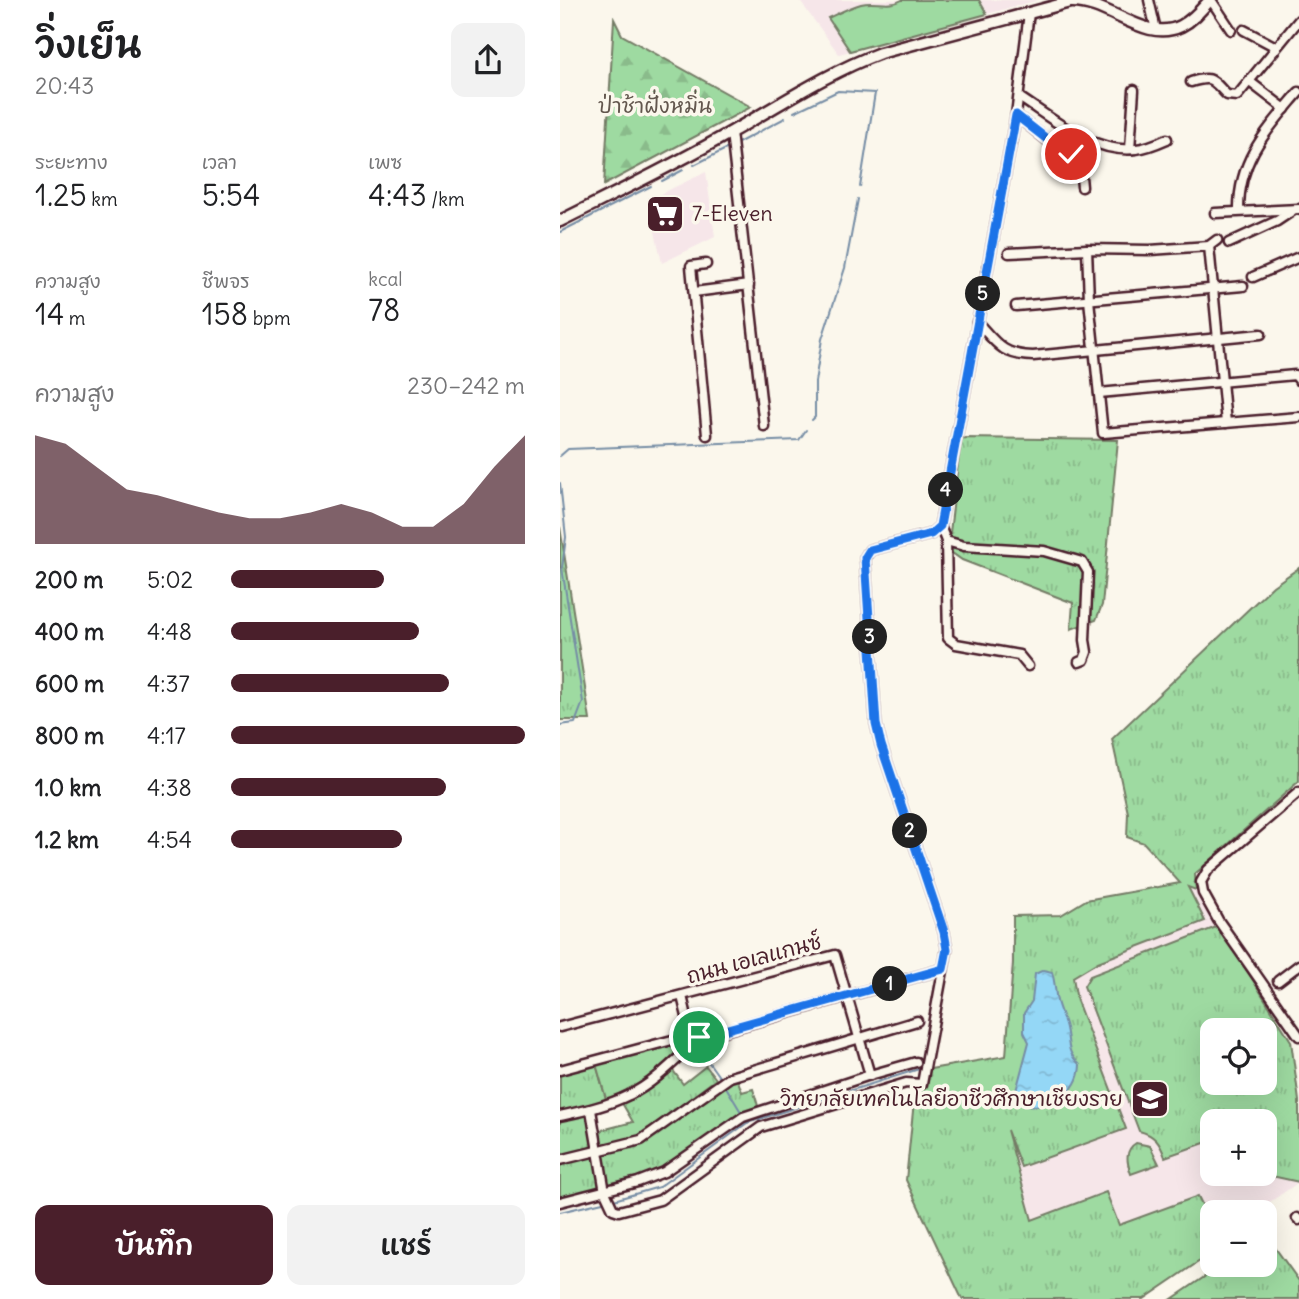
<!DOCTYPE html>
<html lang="th">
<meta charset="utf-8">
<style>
body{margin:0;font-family:Delius,"Playpen Sans Thai",sans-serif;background:#f2f2f2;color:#202124;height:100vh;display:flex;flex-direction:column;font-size:26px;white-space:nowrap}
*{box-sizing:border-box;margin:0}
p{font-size:23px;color:#757577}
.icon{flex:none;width:38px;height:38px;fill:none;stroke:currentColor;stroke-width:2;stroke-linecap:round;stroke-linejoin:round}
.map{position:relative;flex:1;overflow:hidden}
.panel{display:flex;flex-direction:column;background:#fff;width:560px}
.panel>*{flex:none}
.buttons{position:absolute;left:640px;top:1018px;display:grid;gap:14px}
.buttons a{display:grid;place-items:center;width:77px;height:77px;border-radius:14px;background:#fff;box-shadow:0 7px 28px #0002;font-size:35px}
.pin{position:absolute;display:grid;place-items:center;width:60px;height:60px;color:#fff;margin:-30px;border:4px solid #fff;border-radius:50%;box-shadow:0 2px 7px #0007}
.km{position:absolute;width:35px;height:35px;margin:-18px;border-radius:50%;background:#222;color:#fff;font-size:19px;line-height:35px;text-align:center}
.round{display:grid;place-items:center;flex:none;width:74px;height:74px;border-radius:14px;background:#f2f2f2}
.headline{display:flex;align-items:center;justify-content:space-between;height:119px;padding:0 35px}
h1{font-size:38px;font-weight:600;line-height:52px}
.metrics{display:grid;grid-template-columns:repeat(3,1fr);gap:10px;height:119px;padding:7px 35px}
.metrics div{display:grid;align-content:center}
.metrics b{font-size:30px;font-weight:600}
.metrics small{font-size:19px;font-weight:400}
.metrics p{font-size:19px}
.chart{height:196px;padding:14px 35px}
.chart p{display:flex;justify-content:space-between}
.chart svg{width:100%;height:126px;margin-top:7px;fill:#4a1f2b;opacity:.7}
.cta{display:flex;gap:14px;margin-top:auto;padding:14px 35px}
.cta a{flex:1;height:80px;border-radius:14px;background:#4a1f2b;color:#fff;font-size:28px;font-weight:600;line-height:80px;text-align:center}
.cta a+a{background:#f2f2f2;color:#202124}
ul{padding:0 35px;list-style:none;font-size:23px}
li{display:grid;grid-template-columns:112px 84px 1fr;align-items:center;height:52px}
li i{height:18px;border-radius:9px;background:#4a1f2b}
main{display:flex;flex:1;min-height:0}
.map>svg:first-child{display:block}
.built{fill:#f6e6e9;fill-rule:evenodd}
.grass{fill:url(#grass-tufts);stroke:#747c66;stroke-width:2;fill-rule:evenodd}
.forest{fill:url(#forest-firs);stroke:#747c66;stroke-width:2}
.green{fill:#9edaa1;stroke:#747c66;stroke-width:2}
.water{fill:url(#water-ripples);stroke:#768da5;stroke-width:2}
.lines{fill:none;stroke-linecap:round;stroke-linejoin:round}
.stream{stroke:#768da5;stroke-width:2}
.minor-casing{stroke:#4a1f2b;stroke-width:13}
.tertiary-casing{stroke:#4a1f2b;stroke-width:15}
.minor{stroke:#fbf7ec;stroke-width:8}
.tertiary{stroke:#fbf7ec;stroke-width:10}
.route-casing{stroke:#fff;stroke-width:14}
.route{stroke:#1a73e8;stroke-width:9}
.labels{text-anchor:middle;stroke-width:7;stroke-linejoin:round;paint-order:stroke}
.park-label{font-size:21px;fill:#63574e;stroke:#fbf7ec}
.poi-label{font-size:21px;fill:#4a1f2b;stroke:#fbf7ec;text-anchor:start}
.street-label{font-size:21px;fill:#4a1f2b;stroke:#fbf7ec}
</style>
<main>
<section class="panel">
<div class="headline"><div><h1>วิ่งเย็น</h1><p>20:43</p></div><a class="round"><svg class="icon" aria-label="share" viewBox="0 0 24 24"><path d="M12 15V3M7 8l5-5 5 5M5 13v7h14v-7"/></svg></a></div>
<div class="metrics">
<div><p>ระยะทาง</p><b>1.25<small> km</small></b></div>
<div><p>เวลา</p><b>5:54</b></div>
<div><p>เพซ</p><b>4:43<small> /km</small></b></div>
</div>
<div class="metrics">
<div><p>ความสูง</p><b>14<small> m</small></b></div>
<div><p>ชีพจร</p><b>158<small> bpm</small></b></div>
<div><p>kcal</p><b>78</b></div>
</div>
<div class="chart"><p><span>ความสูง</span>230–242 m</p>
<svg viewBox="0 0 160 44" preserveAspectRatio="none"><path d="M0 44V6L10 9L20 17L30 25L40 27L50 30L60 33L70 35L80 35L90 33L100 30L110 33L120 38L130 38L140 30L150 17L160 6V44z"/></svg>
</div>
<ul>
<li><b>200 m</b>5:02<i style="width:52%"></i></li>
<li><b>400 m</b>4:48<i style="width:64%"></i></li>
<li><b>600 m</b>4:37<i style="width:74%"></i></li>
<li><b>800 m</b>4:17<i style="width:100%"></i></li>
<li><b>1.0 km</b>4:38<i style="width:73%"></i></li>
<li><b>1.2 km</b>4:54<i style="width:58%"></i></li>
</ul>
<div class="cta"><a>บันทึก</a><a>แชร์</a></div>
</section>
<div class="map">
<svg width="739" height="1299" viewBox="0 0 739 1299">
<defs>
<pattern id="grass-tufts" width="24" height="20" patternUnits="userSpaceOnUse" patternTransform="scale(1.75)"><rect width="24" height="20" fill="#9edaa1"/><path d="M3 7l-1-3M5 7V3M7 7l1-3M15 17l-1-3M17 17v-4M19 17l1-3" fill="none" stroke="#8abb8b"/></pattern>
<pattern id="forest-firs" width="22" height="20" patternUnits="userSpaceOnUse" patternTransform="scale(1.75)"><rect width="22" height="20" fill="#9edaa1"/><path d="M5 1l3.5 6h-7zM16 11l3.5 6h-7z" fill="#8abb8b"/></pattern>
<pattern id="water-ripples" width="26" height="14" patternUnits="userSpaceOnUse" patternTransform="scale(1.75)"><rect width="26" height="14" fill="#94d7f6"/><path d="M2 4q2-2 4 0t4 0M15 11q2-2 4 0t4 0" fill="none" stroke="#81b8d3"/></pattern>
</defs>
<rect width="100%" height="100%" fill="#fbf7ec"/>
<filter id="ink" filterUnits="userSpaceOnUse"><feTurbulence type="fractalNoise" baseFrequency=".0143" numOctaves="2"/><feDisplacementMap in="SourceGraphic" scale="14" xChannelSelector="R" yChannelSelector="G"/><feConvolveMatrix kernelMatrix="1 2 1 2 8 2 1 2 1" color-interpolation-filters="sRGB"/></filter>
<g filter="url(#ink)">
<!-- built -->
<g class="built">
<path d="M239,0H479L279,54Z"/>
<path d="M146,172L155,237L102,263L88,200Z"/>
<path d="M620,883L636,890L731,1041L739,1141V1182L694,1213H653V1241L570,1299H494L443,1115L453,916L501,915L526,900ZM653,1031H705V1083H653ZM653,1122H705V1174H653Z"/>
</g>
<!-- grass -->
<g class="grass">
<path d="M401,438L558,440L542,605L536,620L511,629L513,603L402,560L388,550Z"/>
<path d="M0,527L30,720H0Z"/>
<path d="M739,568V781L635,874L636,890L628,887L645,921L538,962L513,977L517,1001L566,1129L461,1167L447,1130L472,1220L546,1192L559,1225L638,1196L653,1227V1252L584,1299H402L346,1180L354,1101L365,1070L446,1056L453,963V916L501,915L526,900L620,883L584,843L567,837L568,813L552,739L713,586Z"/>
<path d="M659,926L731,1041L739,1101V1182L707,1175L705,1122H653V1140L605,1157C600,1143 595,1135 579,1131L524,986L530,976ZM653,1031H705V1083H653Z"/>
<path d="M36,1064L47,1102L0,1113V1073Z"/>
<path d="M146,1066L156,1079L79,1137L41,1146L38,1131L73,1122L62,1103L112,1069L123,1084Z"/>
<path d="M177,1078L182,1092L193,1089L198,1106C162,1120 135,1152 100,1170C84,1179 66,1183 48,1188L42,1153L82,1142Z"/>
<path d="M27,1113L35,1148L0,1156V1119Z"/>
<path d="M576,1143L590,1146L599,1164L571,1174C567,1163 564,1150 576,1143Z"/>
<path d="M35,1155L42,1189L0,1198V1163Z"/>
<path d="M706,1235L739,1281V1299H612L662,1265H705Z"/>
</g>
<!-- forest -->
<path class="forest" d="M54,19L62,35L191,107L44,185Z"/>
<!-- green -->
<g class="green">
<path d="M342,0H419L427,14L290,51L268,18C279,13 290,7 301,4C315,0 329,8 342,0Z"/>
<path d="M119,1042L124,1047C104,1071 74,1087 47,1102L36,1064Z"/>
</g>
<!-- water -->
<path class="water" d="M484,970L492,972C495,982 495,991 497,1001C499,1010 504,1019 506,1028C510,1046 506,1051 520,1065C519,1094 489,1111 462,1104L456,1091L469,1042L464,1032V1013L472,1001L475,974Z"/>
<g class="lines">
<!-- stream -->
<g class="stream">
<path d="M234,112L278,91L315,93L300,187"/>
<path d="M178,143L225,118"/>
<path d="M134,165L168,148"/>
<path d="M102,181L123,170"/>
<path d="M0,232L91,186"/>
<path d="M252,420L255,417V382L262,339L285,268L298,199"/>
<path d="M0,456L8,449L239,440L246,430"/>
<path d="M0,483L6,537L2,568L23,702L15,723L0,725"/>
<path d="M140,1050L160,1078"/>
<path d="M166,1087L181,1112"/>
<path d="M54,1200L99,1187L187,1123L359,1069"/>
<path d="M0,1212L43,1202"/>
</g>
<defs>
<g id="minor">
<path d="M589,0L596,30"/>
<path d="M651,0L671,30"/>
<path d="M684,30L716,47"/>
<path d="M631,82C653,75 652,80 667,95L677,96L739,20"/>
<path d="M690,82L725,109"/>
<path d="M459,97C493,119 533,154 576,149C587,148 598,143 607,139"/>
<path d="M456,115L487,140L511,154L520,166L522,187"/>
<path d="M171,132L204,426"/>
<path d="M570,149L574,90"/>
<path d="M679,211C678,159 708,129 739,92"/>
<path d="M655,213L739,209"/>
<path d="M669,243L717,221L732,211"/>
<path d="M649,246L666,423"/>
<path d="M527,249L529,300L543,433L739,417"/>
<path d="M449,253L527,249L590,250L649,246L657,240"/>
<path d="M146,264L131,266L147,435"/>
<path d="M693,277L739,257"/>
<path d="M134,292L189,285"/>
<path d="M456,306L683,286"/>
<path d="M417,322C437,344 442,355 473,356L701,334"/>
<path d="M539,393L735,375L739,380"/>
<path d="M380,526L386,541L388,638L396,644L459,655L468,666"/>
<path d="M386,541L404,546L484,551L522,562L528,572L525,640L527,652L524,660L519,662"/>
<path d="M739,792L648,870L641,882L643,893L658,920L739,1036"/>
<path d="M718,981L739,965"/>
<path d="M122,996L131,1033"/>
<path d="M0,1027L275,955L310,1075"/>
<circle cx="132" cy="1040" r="7"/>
<path d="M139,1038L383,969"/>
<path d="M0,1070L116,1039L125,1038"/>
<path d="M31,1110L45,1192L53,1209L59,1211L100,1200L201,1127L346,1083L362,1084L387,949L384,932L321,745L316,724L305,558L310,550L371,534L380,526L456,115L469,13"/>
<path d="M0,1116C23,1111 47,1106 69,1095C91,1085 112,1064 130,1047"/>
<path d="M0,1160L81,1140L170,1077L357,1021"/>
<path d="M0,1202L78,1182L104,1172L183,1117L310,1075L356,1062"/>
<path d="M737,1218L739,1220"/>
</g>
<path id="tertiary" d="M0,221C58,192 116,164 173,131C221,104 267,73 320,53L510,2C548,0 584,44 621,26C633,20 642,9 650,0"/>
</defs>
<!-- minor casing -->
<use href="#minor" class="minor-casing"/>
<!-- tertiary casing -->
<use href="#tertiary" class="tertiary-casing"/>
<!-- minor -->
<use href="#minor" class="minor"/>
<!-- tertiary -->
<use href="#tertiary" class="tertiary"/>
</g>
</g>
<g class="lines" filter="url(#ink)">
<defs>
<path id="route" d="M139,1037L383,969L387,949L384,932L321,745L316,724L305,558L310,550L371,534L380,526L456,115L488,140L511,154"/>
</defs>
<!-- route casing -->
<use href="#route" class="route-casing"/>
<!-- route -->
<use href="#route" class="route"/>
</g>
<!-- icons -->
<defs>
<symbol id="supermarket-square" viewBox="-11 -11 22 22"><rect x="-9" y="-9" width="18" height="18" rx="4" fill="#4a1f2b" stroke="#fbf7ec"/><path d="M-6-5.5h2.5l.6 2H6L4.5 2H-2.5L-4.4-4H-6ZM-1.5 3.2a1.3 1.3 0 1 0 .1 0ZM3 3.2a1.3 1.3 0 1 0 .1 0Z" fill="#fff"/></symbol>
<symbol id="university-square" viewBox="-11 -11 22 22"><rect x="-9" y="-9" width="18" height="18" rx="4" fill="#4a1f2b" stroke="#fbf7ec"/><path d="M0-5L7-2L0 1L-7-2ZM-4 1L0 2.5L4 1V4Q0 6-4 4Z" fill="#fff"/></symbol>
</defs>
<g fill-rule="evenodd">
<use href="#supermarket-square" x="83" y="192" width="44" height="44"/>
<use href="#university-square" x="568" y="1077" width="44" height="44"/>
</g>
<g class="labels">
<!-- park labels -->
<g class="park-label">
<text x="95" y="113">ป่าช้าฝั่งหมิ่น</text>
</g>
<!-- poi labels -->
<g class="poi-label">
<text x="132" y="221">7-Eleven</text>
<text x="563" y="1106" text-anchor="end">วิทยาลัยเทคโนโลยีอาชีวศึกษาเชียงราย</text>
</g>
<!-- street labels -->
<g class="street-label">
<text transform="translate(194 959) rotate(-15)" y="7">ถนน เอเลแกนซ์</text>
</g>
</g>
</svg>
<div class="buttons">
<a><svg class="icon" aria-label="locate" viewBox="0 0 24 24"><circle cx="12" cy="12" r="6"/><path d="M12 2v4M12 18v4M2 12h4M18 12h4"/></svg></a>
<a>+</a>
<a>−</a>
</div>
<div class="pin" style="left:139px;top:1037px;background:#1e9e55"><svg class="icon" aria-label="arrive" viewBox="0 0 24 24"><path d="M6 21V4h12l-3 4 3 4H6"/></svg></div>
<div class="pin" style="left:511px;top:154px;background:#d93025"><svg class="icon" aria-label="check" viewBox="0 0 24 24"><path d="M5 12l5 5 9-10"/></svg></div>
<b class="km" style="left:330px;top:984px">1</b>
<b class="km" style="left:350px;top:831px">2</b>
<b class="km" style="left:310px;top:637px">3</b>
<b class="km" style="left:386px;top:490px">4</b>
<b class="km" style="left:423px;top:294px">5</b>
</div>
</main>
